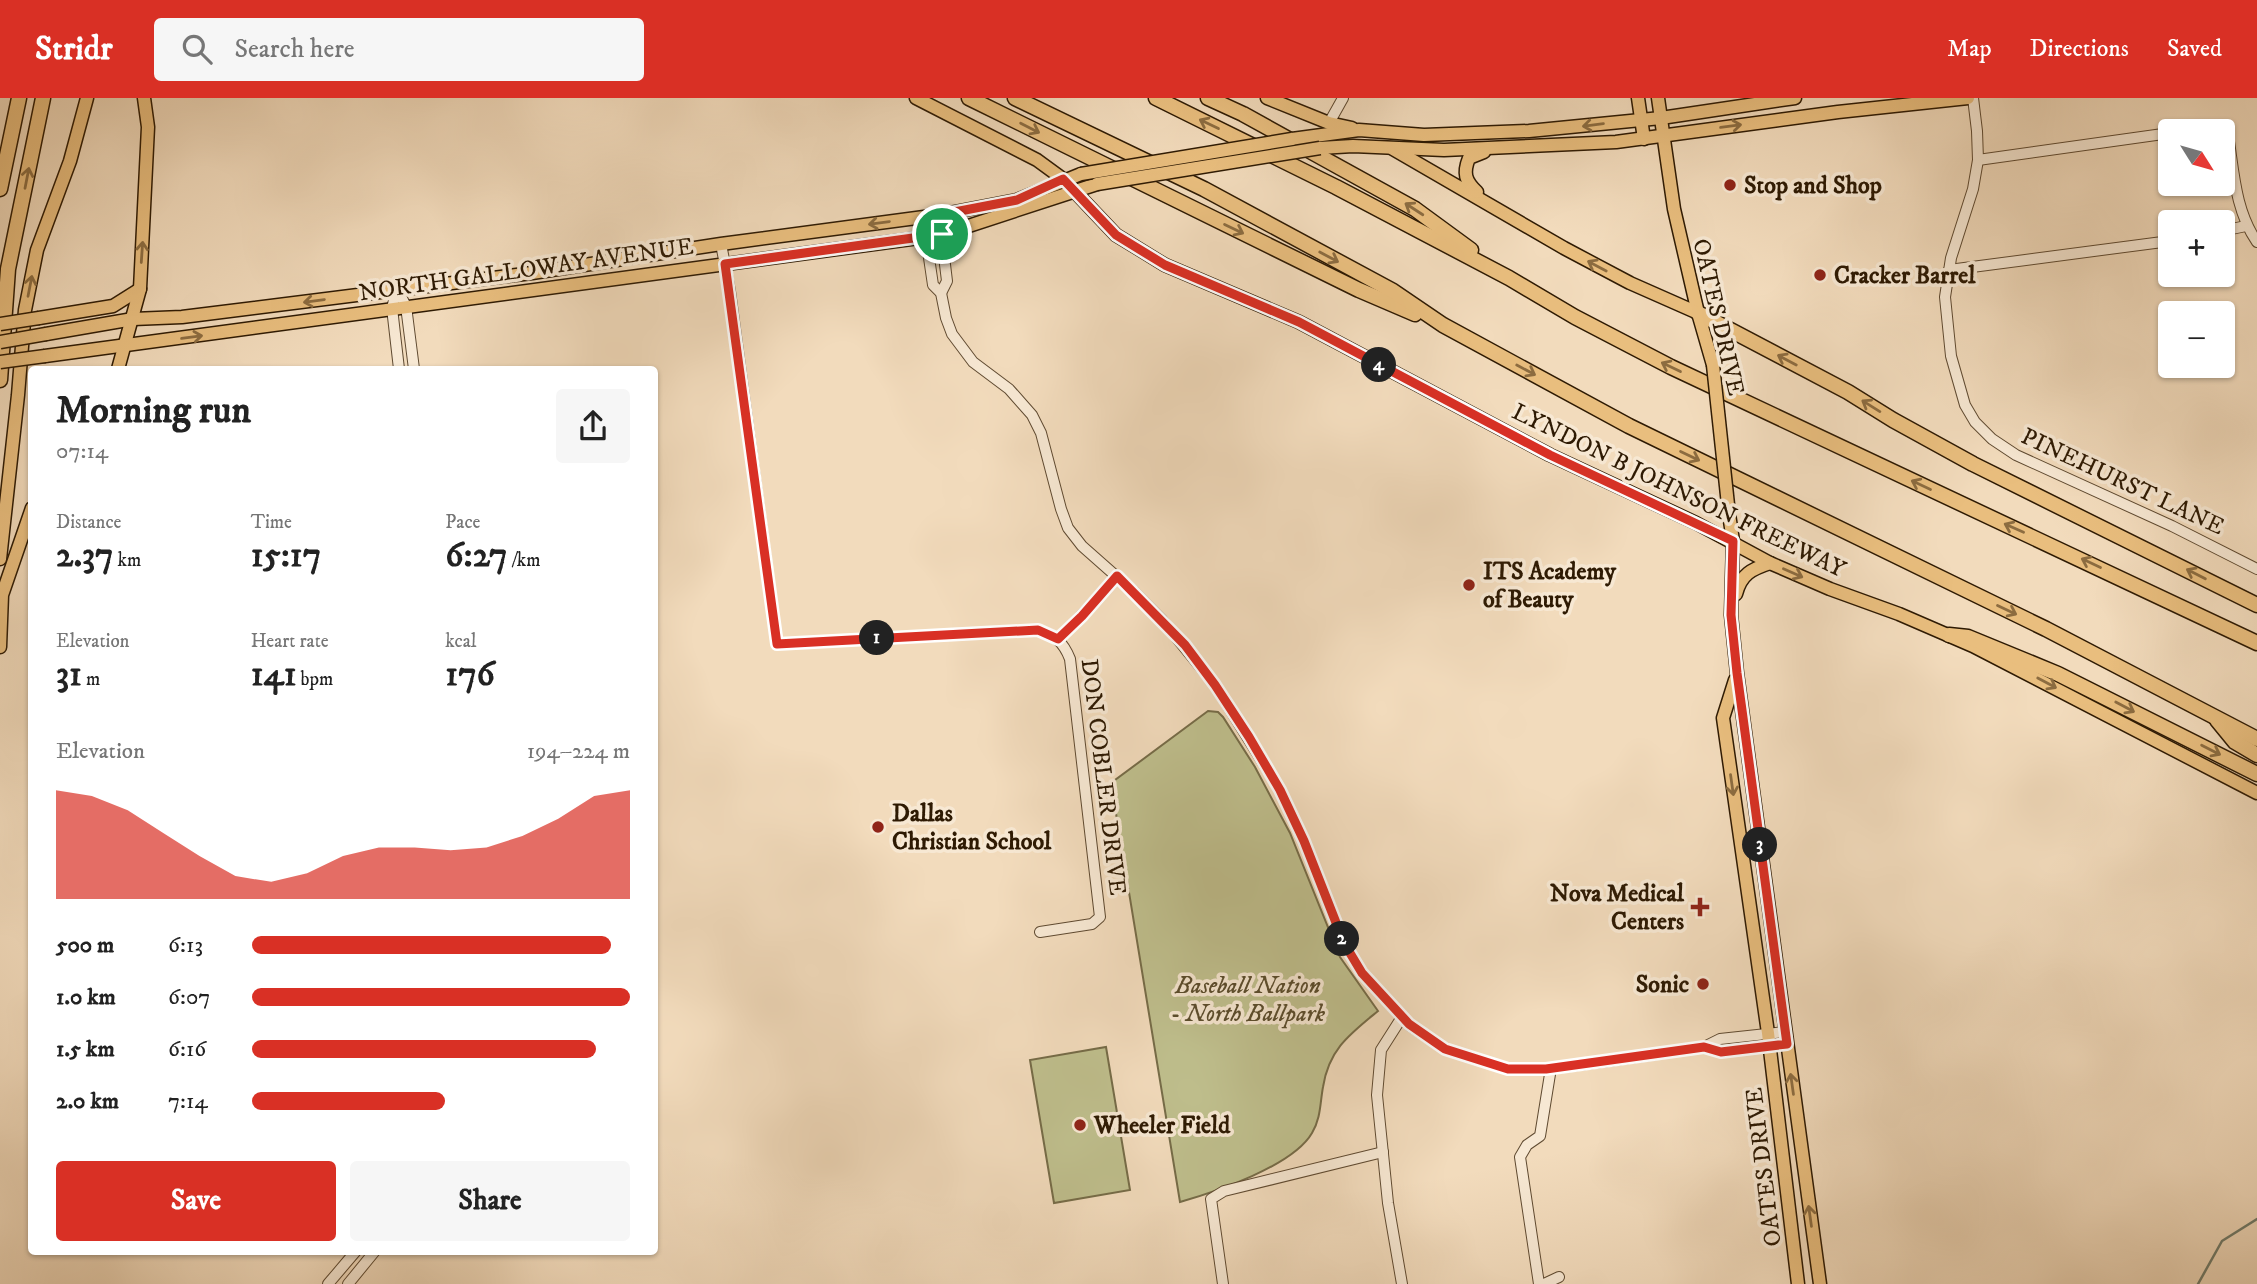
<!DOCTYPE html>
<meta charset="utf-8">
<style>
body{margin:0;font-family:"IM FELL DW Pica",serif;background:#f6f6f6;color:#222;height:100vh;display:flex;flex-direction:column;font-size:26px;white-space:nowrap}
*{box-sizing:border-box;margin:0}
p{font-size:23px;color:#767676}
.icon{flex:none;width:38px;height:38px;fill:none;stroke:currentColor;stroke-width:2;stroke-linecap:round;stroke-linejoin:round}
.map{position:relative;flex:1;overflow:hidden}
.drawer{position:absolute;left:28px;top:268px;width:630px;height:889px;display:flex;flex-direction:column;background:#fff;border-radius:7px;box-shadow:0 2px 5px #0004}
.drawer>*{flex:none}
.needle{width:46px;rotate:127deg}
.tools{position:absolute;left:2158px;top:21px;display:grid;gap:14px}
.tools a{display:grid;place-items:center;width:77px;height:77px;border-radius:7px;background:#fff;box-shadow:0 2px 5px #0004;font-size:35px}
.pin{position:absolute;display:grid;place-items:center;width:60px;height:60px;color:#fff;margin:-30px;border:4px solid #fff;border-radius:50%;box-shadow:0 2px 7px #0007}
.km{position:absolute;width:35px;height:35px;margin:-18px;border-radius:50%;background:#222;color:#fff;font-size:19px;line-height:35px;text-align:center}
.round{display:grid;place-items:center;flex:none;width:74px;height:74px;border-radius:7px;background:#f6f6f6}
.overview{display:flex;align-items:center;justify-content:space-between;height:119px;padding:0 28px}
h1{font-size:38px;font-weight:700;line-height:52px}
.metrics{display:grid;grid-template-columns:repeat(3,1fr);gap:10px;height:119px;padding:7px 28px}
.metrics div{display:grid;align-content:center}
.metrics b{font-size:35px;font-weight:700}
.metrics small{font-size:19px;font-weight:400}
.metrics p{font-size:19px}
.chart{height:196px;padding:14px 28px}
.chart p{display:flex;justify-content:space-between}
.chart svg{width:100%;height:126px;margin-top:7px;fill:#d93025;opacity:.7}
.primary-button{display:flex;gap:14px;margin-top:auto;padding:14px 28px}
.primary-button a{flex:1;height:80px;border-radius:7px;background:#d93025;color:#fff;font-size:28px;font-weight:700;line-height:80px;text-align:center}
.primary-button a+a{background:#f6f6f6;color:#222}
ul{padding:0 28px;list-style:none;font-size:23px}
li{display:grid;grid-template-columns:112px 84px 1fr;align-items:center;height:52px}
li i{height:18px;border-radius:9px;background:#d93025}
header{display:flex;align-items:center;gap:42px;box-sizing:border-box;height:98px;padding:0 35px;background:#d93025;color:#fff}
header strong{font-size:33px}
nav{display:flex;gap:38px;margin-inline-start:auto;font-size:24px}
.search{width:490px;height:63px;background:#f6f6f6;display:flex;align-items:center;gap:18px;box-sizing:border-box;padding:0 24px;border-radius:7px;color:#767676;font-size:26px}
.map>svg:first-child{display:block}
.green{fill:#bfbf8d;stroke:#766c48;stroke-width:2}
.lines{fill:none;stroke-linecap:round;stroke-linejoin:round}
.stream{stroke:#6f7b6b;stroke-width:2.5}
.minor-casing{stroke:#5f4a31;stroke-width:12}
.major-casing{stroke:#2e1a03;stroke-width:15}
.highway-casing{stroke:#2e1a03;stroke-width:17}
.minor{stroke:#f7e8d3;stroke-width:10}
.major{stroke:#e9be7e;stroke-width:12}
.highway{stroke:#e9be7e;stroke-width:14}
.major-bridge-casing{stroke:#2e1a03;stroke-width:15;stroke-linecap:butt}
.major-bridge{stroke:#e9be7e;stroke-width:12}
.oneway{stroke:#8c6c40}
.route-casing{stroke:#fff;stroke-width:14}
.route{stroke:#d93025;stroke-width:9}
.poi-dot{fill:#8f2418;stroke:#f7e8d3;stroke-width:2.5}
.labels{text-anchor:middle;stroke-width:7;stroke-linejoin:round;paint-order:stroke}
.poi-label{font-size:24px;font-weight:bold;fill:#2e1a03;stroke:#f7e8d3;text-anchor:start}
.street-label{font-size:24px;fill:#2e1a03;stroke:#f7e8d3}
.park-label{font-size:24px;font-style:italic;fill:#5a4c2c;stroke:#f7e8d3}
</style>
<header>
<strong>Stridr</strong>
<div class="search"><svg class="icon" aria-label="search" viewBox="0 0 24 24"><circle cx="10" cy="10" r="6"/><path d="M15 15l6 6"/></svg>Search here</div>
<nav><a>Map</a><a>Directions</a><a>Saved</a></nav>
</header>
<div class="map">
<svg width="2257" height="1186" viewBox="0 0 2257 1186">
<rect width="100%" height="100%" fill="#f2dbbc"/>
<filter id="stains"><feTurbulence type="fractalNoise" baseFrequency=".00286" numOctaves="4"/><feColorMatrix values="0 0 0 0 .2 0 0 0 0 .09 0 0 0 0 .02 0 0 0 .5 -.17"/></filter>
<radialGradient id="worn" r=".72"><stop offset=".6" stop-color="#630" stop-opacity="0"/><stop offset="1" stop-color="#630" stop-opacity=".3"/></radialGradient>
<!-- green -->
<g class="green">
<path d="M1208,613L1218,614L1223,619L1255,669L1290,735L1340,859L1378,913C1350,936 1329,951 1323,989C1320,1005 1321,1020 1312,1035C1293,1068 1215,1094 1180,1104L1111,685Z"/>
<path d="M1106,949L1130,1092L1054,1105L1030,962Z"/>
</g>
<g class="lines">
<!-- stream -->
<path class="stream" d="M2198,1186L2222,1143L2257,1121"/>
<defs>
<g id="minor">
<path d="M1973,0L1977,33L1978,62L1973,91L1951,160L1945,199L1951,258L1965,307L1975,324L1992,341L2016,357L2172,428L2257,471"/>
<path d="M1329,25L1343,0"/>
<path d="M2182,33L2217,28L2228,37C2234,74 2235,112 2257,144"/>
<path d="M1978,62L2170,35"/>
<path d="M939,117L947,183L941,195"/>
<path d="M923,119L933,187L941,195L946,220L952,236L973,264L1009,291L1032,317L1041,335L1061,411L1068,430L1082,448L1134,494L1162,522L1215,587L1280,692L1304,743L1344,845L1362,875L1409,927L1445,951L1508,971H1547L1601,964L1704,949L1720,941L1785,934"/>
<path d="M2222,133L2246,128"/>
<path d="M721,146L730,193L777,546L1038,532C1055,538 1063,543 1070,561L1100,819L1092,826L1040,834"/>
<path d="M1949,172L2170,143"/>
<path d="M397,191L406,208L414,271"/>
<path d="M397,191L392,210L399,271"/>
<path d="M1058,541L1081,518L1117,478"/>
<path d="M1704,949L1721,954L1787,946"/>
<path d="M328,1186L356,1153"/>
<path d="M348,1186L375,1153"/>
<path d="M1223,1186L1211,1101L1224,1093L1383,1054"/>
<path d="M1402,1186L1388,1105L1377,997L1381,952L1402,919"/>
<path d="M1539,1186L1520,1059L1527,1047L1540,1038L1551,970"/>
<path d="M1544,1186L1559,1179"/>
</g>
<g id="major">
<path d="M916,0L1037,62L1063,81L1116,137L1165,167L1299,224L1550,357L1696,425L1770,465L1830,491L1899,516L1973,548L2257,695"/>
<path d="M1267,0L1329,25L1352,30"/>
<path d="M1638,0L1644,41"/>
<path d="M1658,0L1674,111L1698,215L1713,267"/>
<path d="M1292,41L1359,32L1424,37L1529,33L1661,20L1795,0"/>
<path d="M1320,50L1353,48L1444,52L1616,44L1838,14L1968,0"/>
<path d="M1393,51L1564,150L1630,185L1698,215"/>
<path d="M1477,94C1465,83 1463,75 1469,60L1484,54"/>
<path d="M39,220L113,208L140,191"/>
<path d="M46,236L133,221L182,219L532,175L721,146L939,117L1017,102L1081,76"/>
<path d="M45,258L941,137L1097,86"/>
<path d="M118,271L140,191L148,29L144,0"/>
<path d="M1729,416L1733,443L1731,517L1737,575L1820,1186"/>
<path d="M0,461L18,297L25,212L37,152L70,63L87,0"/>
<path d="M1736,496C1741,476 1752,471 1770,465"/>
<path d="M0,549L2,497L32,410"/>
<path d="M1735,582L1723,620L1768,935L1798,1186"/>
</g>
<g id="highway">
<path d="M969,0L1359,192L1415,216"/>
<path d="M1015,0L1204,91L1393,193L1443,227L1629,328L2046,531L2257,641"/>
<path d="M1156,0L1336,89L1509,180L1575,219L1671,269L2257,545"/>
<path d="M1208,0L1243,16L1415,111L1471,152"/>
<path d="M0,91L19,0"/>
<path d="M1698,215L1848,294L1893,322L1973,366L2257,507"/>
<path d="M0,282L8,171L43,0"/>
<path d="M1949,537L1968,539L2058,576L2257,676"/>
<path d="M2217,622L2235,644L2257,657"/>
</g>
</defs>
<!-- minor casing -->
<use href="#minor" class="minor-casing"/>
<!-- major casing -->
<use href="#major" class="major-casing"/>
<!-- highway casing -->
<use href="#highway" class="highway-casing"/>
<!-- minor -->
<use href="#minor" class="minor"/>
<!-- major -->
<use href="#major" class="major"/>
<!-- highway -->
<use href="#highway" class="highway"/>
<defs>
<g id="major-bridge">
<path d="M1081,76L1292,41"/>
<path d="M1097,86L1320,50"/>
<path d="M0,226L39,220"/>
<path d="M0,244L46,236"/>
<path d="M0,264L45,258"/>
<path d="M1713,267L1729,416"/>
</g>
</defs>
<!-- major-bridge casing -->
<use href="#major-bridge" class="major-bridge-casing"/>
<!-- major-bridge -->
<use href="#major-bridge" class="major-bridge"/>
</g>
<!-- one-way arrows -->
<defs><path id="oneway-shaft" d="M-6 0H5M1.5-3L5.5 0L1.5 3" fill="none" stroke-width="1.6" stroke-linecap="round" stroke-linejoin="round" transform="scale(1.75)"/></defs>
<g class="oneway">
<use href="#oneway-shaft" transform="translate(1209 26) rotate(-154)"/>
<use href="#oneway-shaft" transform="translate(1593 27) rotate(173)"/>
<use href="#oneway-shaft" transform="translate(1731 28) rotate(-8)"/>
<use href="#oneway-shaft" transform="translate(1030 30) rotate(27)"/>
<use href="#oneway-shaft" transform="translate(27 80) rotate(-79)"/>
<use href="#oneway-shaft" transform="translate(1414 111) rotate(-147)"/>
<use href="#oneway-shaft" transform="translate(879 125) rotate(172)"/>
<use href="#oneway-shaft" transform="translate(1234 131) rotate(26)"/>
<use href="#oneway-shaft" transform="translate(142 154) rotate(-86)"/>
<use href="#oneway-shaft" transform="translate(1329 159) rotate(28)"/>
<use href="#oneway-shaft" transform="translate(1597 168) rotate(-152)"/>
<use href="#oneway-shaft" transform="translate(30 188) rotate(-79)"/>
<use href="#oneway-shaft" transform="translate(314 203) rotate(172)"/>
<use href="#oneway-shaft" transform="translate(192 239) rotate(-8)"/>
<use href="#oneway-shaft" transform="translate(1787 262) rotate(-152)"/>
<use href="#oneway-shaft" transform="translate(1671 269) rotate(-154)"/>
<use href="#oneway-shaft" transform="translate(1526 272) rotate(28)"/>
<use href="#oneway-shaft" transform="translate(1871 308) rotate(-148)"/>
<use href="#oneway-shaft" transform="translate(1690 358) rotate(26)"/>
<use href="#oneway-shaft" transform="translate(1921 387) rotate(-155)"/>
<use href="#oneway-shaft" transform="translate(2014 430) rotate(-156)"/>
<use href="#oneway-shaft" transform="translate(2091 465) rotate(-155)"/>
<use href="#oneway-shaft" transform="translate(1793 475) rotate(24)"/>
<use href="#oneway-shaft" transform="translate(2196 476) rotate(-153)"/>
<use href="#oneway-shaft" transform="translate(2007 512) rotate(25)"/>
<use href="#oneway-shaft" transform="translate(2047 585) rotate(28)"/>
<use href="#oneway-shaft" transform="translate(2125 609) rotate(28)"/>
<use href="#oneway-shaft" transform="translate(2211 652) rotate(27)"/>
<use href="#oneway-shaft" transform="translate(1732 687) rotate(82)"/>
<use href="#oneway-shaft" transform="translate(1792 986) rotate(-98)"/>
<use href="#oneway-shaft" transform="translate(1810 1118) rotate(-98)"/>
</g>
<g class="lines">
<defs>
<path id="route" d="M1063,81L1116,137L1165,167L1299,224L1550,357L1733,443L1731,517L1737,575L1787,946L1721,954L1704,949L1546,971H1508L1445,951L1409,926L1362,875L1344,845L1304,743L1280,692L1249,639L1215,587L1185,547L1117,478L1082,518L1058,541L1038,532L777,546L725,166L942,136L939,117L1017,102Z"/>
</defs>
<!-- route casing -->
<use href="#route" class="route-casing"/>
<!-- route -->
<use href="#route" class="route"/>
</g>
<!-- markers -->
<g class="poi-dot">
<circle cx="1730" cy="87" r="7"/>
<circle cx="1820" cy="177" r="7"/>
<circle cx="1469" cy="487" r="7"/>
<circle cx="878" cy="729" r="7"/>
<path d="M1696.5 798.5h7v7h7v7h-7v7h-7v-7h-7v-7h7z"/>
<circle cx="1703" cy="886" r="7"/>
<circle cx="1080" cy="1027" r="7"/>
</g>
<g class="labels">
<!-- poi labels -->
<g class="poi-label">
<text x="1744" y="95">Stop and Shop</text>
<text x="1834" y="185">Cracker Barrel</text>
<text x="1483" y="481">ITS Academy<tspan x="1483" dy="28">of Beauty</tspan></text>
<text x="892" y="723">Dallas<tspan x="892" dy="28">Christian School</tspan></text>
<text x="1684" y="803" text-anchor="end">Nova Medical<tspan x="1684" dy="28">Centers</tspan></text>
<text x="1689" y="894" text-anchor="end">Sonic</text>
<text x="1094" y="1035">Wheeler Field</text>
</g>
<!-- street labels -->
<g class="street-label">
<text transform="translate(526 171) rotate(-8)" y="8">NORTH GALLOWAY AVENUE</text>
<text transform="translate(1719 219) rotate(77)" y="8">OATES DRIVE</text>
<text transform="translate(2123 383) rotate(25)" y="8">PINEHURST LANE</text>
<text transform="translate(1679 392) rotate(26)" y="8">LYNDON B JOHNSON FREEWAY</text>
<text transform="translate(1104 679) rotate(83)" y="8">DON COBLER DRIVE</text>
<text transform="translate(1763 1069) rotate(-97)" y="8">OATES DRIVE</text>
</g>
<!-- park labels -->
<g class="park-label">
<text x="1248" y="895">Baseball Nation<tspan x="1248" dy="28">- North Ballpark</tspan></text>
</g>
</g>
<rect width="100%" height="100%" filter="url(#stains)"/>
<rect width="100%" height="100%" fill="url(#worn)"/>
</svg>
<div class="tools">
<a><svg class="needle" viewBox="-14 -14 28 28"><path d="M0-13l5 13h-10z" fill="#e53935"/><path d="M0 13l5-13h-10z" fill="#767676"/></svg></a>
<a>+</a>
<a>−</a>
</div>
<div class="pin" style="left:942px;top:136px;background:#1e9e55"><svg class="icon" aria-label="arrive" viewBox="0 0 24 24"><path d="M6 21V4h12l-3 4 3 4H6"/></svg></div>
<b class="km" style="left:877px;top:540px">1</b>
<b class="km" style="left:1342px;top:841px">2</b>
<b class="km" style="left:1760px;top:747px">3</b>
<b class="km" style="left:1379px;top:267px">4</b>
<section class="drawer">
<div class="overview"><div><h1>Morning run</h1><p>07:14</p></div><a class="round"><svg class="icon" aria-label="share" viewBox="0 0 24 24"><path d="M12 15V3M7 8l5-5 5 5M5 13v7h14v-7"/></svg></a></div>
<div class="metrics">
<div><p>Distance</p><b>2.37<small> km</small></b></div>
<div><p>Time</p><b>15:17</b></div>
<div><p>Pace</p><b>6:27<small> /km</small></b></div>
</div>
<div class="metrics">
<div><p>Elevation</p><b>31<small> m</small></b></div>
<div><p>Heart rate</p><b>141<small> bpm</small></b></div>
<div><p>kcal</p><b>176</b></div>
</div>
<div class="chart"><p><span>Elevation</span>194–224 m</p>
<svg viewBox="0 0 160 44" preserveAspectRatio="none"><path d="M0 44V6L10 8L20 13L30 21L40 29L50 36L60 38L70 35L80 29L90 26L100 26L110 27L120 26L130 22L140 16L150 8L160 6V44z"/></svg>
</div>
<ul>
<li><b>500 m</b>6:13<i style="width:95%"></i></li>
<li><b>1.0 km</b>6:07<i style="width:100%"></i></li>
<li><b>1.5 km</b>6:16<i style="width:91%"></i></li>
<li><b>2.0 km</b>7:14<i style="width:51%"></i></li>
</ul>
<div class="primary-button"><a>Save</a><a>Share</a></div>
</section>
</div>
